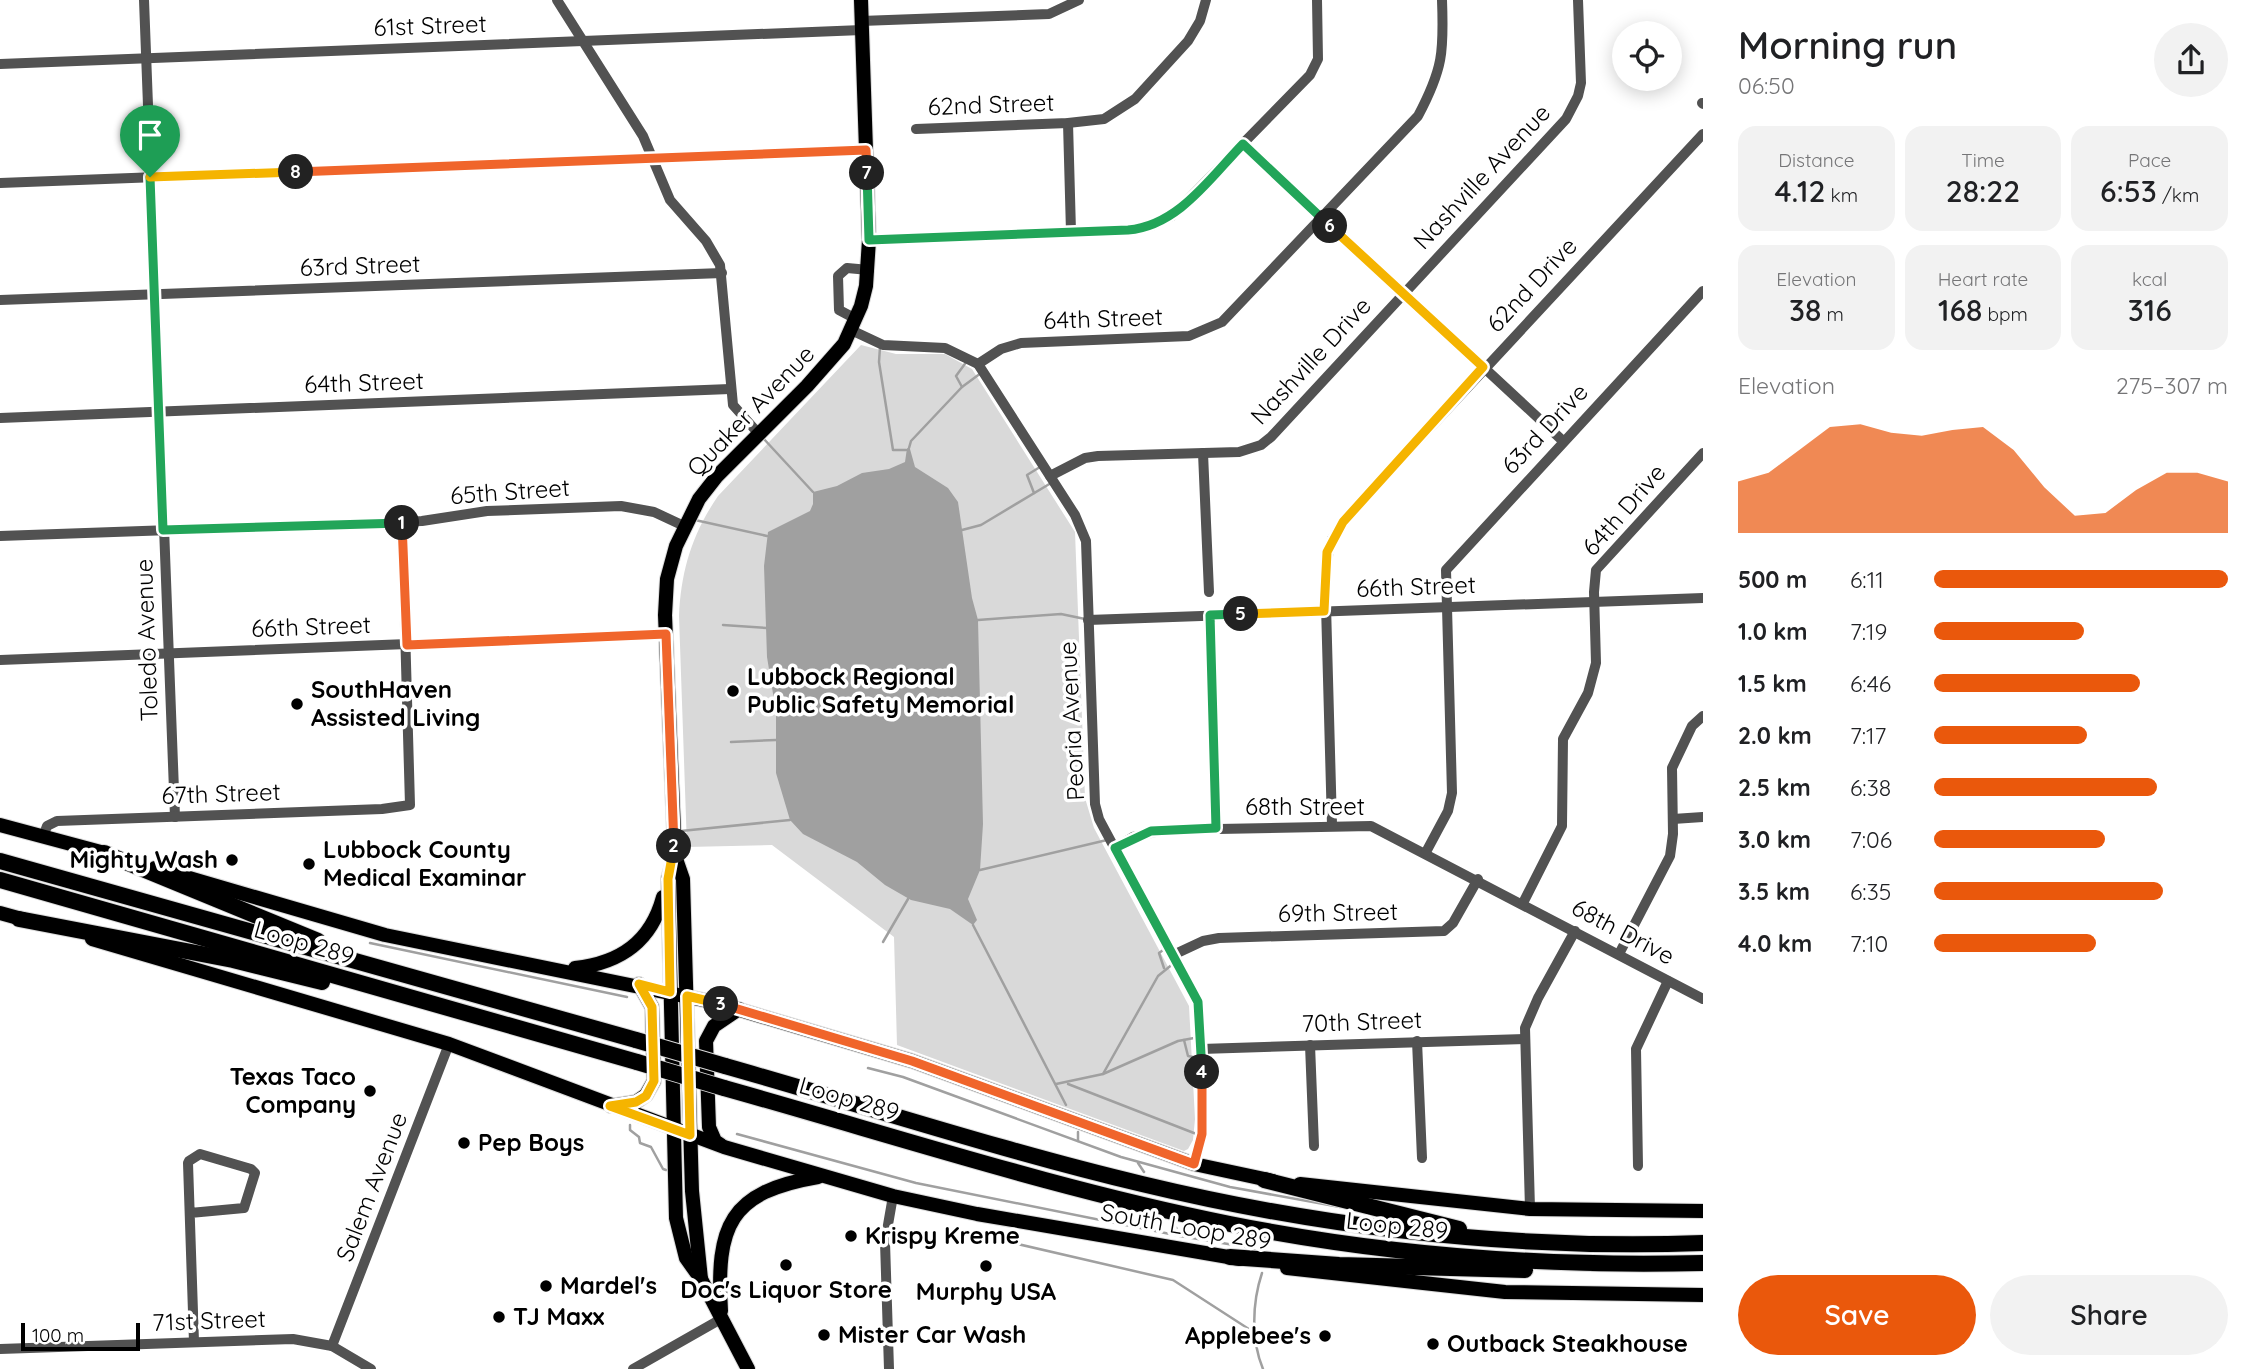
<!DOCTYPE html>
<meta charset="utf-8">
<style>
body{margin:0;font-family:Quicksand,sans-serif;background:#f2f2f2;color:#202124;height:100vh;display:flex;flex-direction:column;font-size:26px;white-space:nowrap}
*{box-sizing:border-box;margin:0}
p{font-size:23px;color:#757577}
.icon{flex:none;width:38px;height:38px;fill:none;stroke:currentColor;stroke-width:2;stroke-linecap:round;stroke-linejoin:round}
.map{position:relative;flex:1;overflow:hidden}
.panel{display:flex;flex-direction:column;background:#fff;width:560px}
.panel>*{flex:none}
.tools{position:absolute;left:1612px;top:21px;display:grid;gap:14px}
.tools a{display:grid;place-items:center;width:70px;height:70px;border-radius:50%;background:#fff;box-shadow:0 4px 18px #0003;font-size:35px}
.scale{position:absolute;left:21px;bottom:18px;width:119px;box-sizing:border-box;padding-left:7px;border:4px solid #000;border-top:0;font-size:19px;line-height:24px;white-space:nowrap;color:#000;-webkit-text-stroke:5px #fff;paint-order:stroke}
.pin{position:absolute;display:grid;place-items:center;width:60px;height:60px;color:#fff;margin:-72px -30px;border-radius:50% 50% 50% 0;rotate:-45deg;box-shadow:0 0 7px #0007}
.pin .icon{rotate:45deg}
.km{position:absolute;width:35px;height:35px;margin:-18px;border-radius:50%;background:#222;color:#fff;font-size:19px;line-height:35px;text-align:center}
.round{display:grid;place-items:center;flex:none;width:74px;height:74px;border-radius:37px;background:#f2f2f2}
.summary{display:flex;align-items:center;justify-content:space-between;height:119px;padding:0 35px}
h1{font-size:38px;font-weight:600;line-height:52px}
.metrics{display:grid;grid-template-columns:repeat(3,1fr);gap:10px;height:119px;padding:7px 35px}
.metrics div{display:grid;align-content:center;border-radius:18px;background:#f2f2f2;text-align:center}
.metrics b{font-size:30px;font-weight:600}
.metrics small{font-size:19px;font-weight:400}
.metrics p{font-size:19px}
.chart{height:196px;padding:14px 35px}
.chart p{display:flex;justify-content:space-between}
.chart svg{width:100%;height:126px;margin-top:7px;fill:#ea580c;opacity:.7}
.cta{display:flex;gap:14px;margin-top:auto;padding:14px 35px}
.cta a{flex:1;height:80px;border-radius:42px;background:#ea580c;color:#fff;font-size:28px;font-weight:600;line-height:80px;text-align:center}
.cta a+a{background:#f2f2f2;color:#202124}
ul{padding:0 35px;list-style:none;font-size:23px}
li{display:grid;grid-template-columns:112px 84px 1fr;align-items:center;height:52px}
li i{height:18px;border-radius:9px;background:#ea580c}
main{display:flex;flex:1;min-height:0}
.map>svg:first-child{display:block}
.green{fill:#d9d9d9}
.water{fill:#a0a0a0}
.lines{fill:none;stroke-linecap:round;stroke-linejoin:round}
.stream{stroke:#a0a0a0;stroke-width:2.5}
.major-casing{stroke:#dbdbdb;stroke-width:16}
.highway-casing{stroke:#dbdbdb;stroke-width:18}
.minor{stroke:#525252;stroke-width:10}
.major{stroke:#000;stroke-width:14}
.highway{stroke:#000;stroke-width:16}
.highway-bridge-casing{stroke:#dbdbdb;stroke-width:18;stroke-linecap:butt}
.highway-bridge{stroke:#000;stroke-width:16}
.split-1-casing{stroke:#fff;stroke-width:14}
.split-2-casing{stroke:#fff;stroke-width:14}
.split-3-casing{stroke:#fff;stroke-width:14}
.split-4-casing{stroke:#fff;stroke-width:14}
.split-5-casing{stroke:#fff;stroke-width:14}
.split-6-casing{stroke:#fff;stroke-width:14}
.split-7-casing{stroke:#fff;stroke-width:14}
.split-8-casing{stroke:#fff;stroke-width:14}
.split-9-casing{stroke:#fff;stroke-width:14}
.split-1{stroke:#22a559;stroke-width:9}
.split-2{stroke:#f0652b;stroke-width:9}
.split-3{stroke:#f5b400;stroke-width:9}
.split-4{stroke:#f0652b;stroke-width:9}
.split-5{stroke:#22a559;stroke-width:9}
.split-6{stroke:#f5b400;stroke-width:9}
.split-7{stroke:#22a559;stroke-width:9}
.split-8{stroke:#f0652b;stroke-width:9}
.split-9{stroke:#f5b400;stroke-width:9}
.poi-dot{fill:#000;stroke:#fff;stroke-width:2.5}
.labels{text-anchor:middle;stroke-width:7;stroke-linejoin:round;paint-order:stroke}
.street-label{font-size:24px;fill:#000;stroke:#fff}
.poi-label{font-size:24px;font-weight:bold;fill:#000;stroke:#fff;text-anchor:start}
</style>
<main>
<div class="map">
<svg width="1703" height="1369" viewBox="0 0 1703 1369">
<rect width="100%" height="100%" fill="#fff"/>
<!-- green -->
<path class="green" d="M861,345L896,354H945L972,369L1075,532L1085,798L1094,828L1189,1006L1195,1119L1193,1140L1188,1149L1184,1151L897,1045L894,937L772,845L687,847L679,616C681,571 692,534 718,496Z"/>
<!-- water -->
<path class="water" d="M907,448L910,449L915,467L948,488L958,502L972,598L978,620L983,824L980,870L968,899L977,920L973,925L950,909L911,900L885,885L857,862L803,834L790,820L776,773V712L767,657L764,566L768,532L810,511L813,504V492L837,486L862,473L889,469L905,462Z"/>
<g class="lines">
<!-- stream -->
<g class="stream">
<path d="M880,347L879,362L893,450H906"/>
<path d="M962,387L956,376L967,361"/>
<path d="M763,438L813,492"/>
<path d="M909,448L911,441L962,387L981,373"/>
<path d="M1034,493L1027,475L1040,467"/>
<path d="M695,520L767,536"/>
<path d="M962,530L981,525L1051,483"/>
<path d="M978,620L1061,614L1085,619"/>
<path d="M723,625L767,628"/>
<path d="M731,742L776,740"/>
<path d="M681,831L790,820"/>
<path d="M980,870L1107,840"/>
<path d="M973,925L1066,1105"/>
<path d="M883,942L908,899"/>
<path d="M370,943L627,997"/>
<path d="M1164,968L1159,953L1166,948"/>
<path d="M1184,1040L1188,1056L1198,1058"/>
<path d="M868,1068L903,1077L1121,1157L1230,1187L1340,1207"/>
<path d="M1103,1074L1158,976L1174,963"/>
<path d="M1056,1084L1103,1074L1178,1041L1194,1038"/>
<path d="M1068,1084L1199,1135"/>
<path d="M630,1125V1130L639,1137L640,1143L651,1147L663,1169L666,1170"/>
<path d="M737,1134L916,1183L1180,1236"/>
<path d="M1078,1141V1132"/>
<path d="M1138,1163L1144,1172"/>
<path d="M1173,1221L1180,1236L1252,1248L1258,1254"/>
<path d="M957,1230L1173,1280L1255,1333"/>
<path d="M1262,1273C1252,1303 1251,1340 1263,1369"/>
</g>
<defs>
<g id="major">
<path d="M0,825L112,855"/>
<path d="M675,856L683,879L692,1191L701,1279"/>
<path d="M155,868L385,935L713,1002L912,1061L1194,1164L1273,1181"/>
<path d="M0,913L29,921"/>
<path d="M92,939L449,1044L724,1147L893,1196L977,1214L1240,1259"/>
<path d="M575,968C620,963 651,942 663,897"/>
<path d="M611,1106L636,1102L646,1095L654,1081L652,1007L639,984"/>
<path d="M721,1145L715,1141L709,1127L706,1041L714,1026L739,1009"/>
<path d="M1300,1184L1530,1209L1703,1211"/>
<path d="M1287,1268L1505,1292L1703,1295"/>
<path d="M721,1311C716,1226 729,1192 818,1177"/>
<path d="M748,1369L701,1279L686,1258L676,1218L668,879L675,855L665,615L667,579L676,546L699,499L717,476L807,386L844,344L861,306L866,286L869,240L861,0"/>
</g>
<g id="highway">
<path d="M104,853L318,941"/>
<path d="M0,861L636,1040"/>
<path d="M0,880L637,1062"/>
<path d="M19,919L233,960L322,982"/>
<path d="M725,1066C863,1105 1003,1151 1142,1184C1325,1228 1515,1250 1703,1243"/>
<path d="M724,1088C892,1135 1059,1190 1230,1224C1385,1255 1544,1267 1703,1263"/>
<path d="M1264,1180L1459,1229"/>
<path d="M1230,1257L1339,1265L1525,1270"/>
</g>
</defs>
<!-- major casing -->
<use href="#major" class="major-casing"/>
<!-- highway casing -->
<use href="#highway" class="highway-casing"/>
<!-- minor -->
<g class="minor">
<path d="M144,0L175,817"/>
<path d="M557,0L643,136L670,200L706,241L720,265L733,405L758,433"/>
<path d="M861,21L1049,14L1079,0"/>
<path d="M0,64L862,30"/>
<path d="M1702,103L1703,104"/>
<path d="M1068,123L1071,232"/>
<path d="M916,129L1068,123L1104,119L1135,99L1188,41L1200,21L1206,0"/>
<path d="M1243,144L1563,441"/>
<path d="M0,183L866,150"/>
<path d="M869,240L1128,230L1152,226L1172,216L1310,75L1318,59L1317,0"/>
<path d="M0,300L722,273"/>
<path d="M856,319L839,310L838,276L847,268L869,270"/>
<path d="M851,330L883,345L945,348L978,364L1075,515L1086,541L1095,804L1099,819L1197,1002L1204,1119L1194,1164"/>
<path d="M978,364L1001,349L1021,343L1189,336L1222,322L1418,116C1443,69 1444,52 1442,0"/>
<path d="M0,418L730,389"/>
<path d="M1203,453L1209,592"/>
<path d="M1050,476L1085,458L1098,456L1239,452L1261,445L1271,437L1566,119L1578,96L1581,83L1578,0"/>
<path d="M0,536L422,521L487,511L621,506L654,512L684,526"/>
<path d="M1210,615L1216,828"/>
<path d="M1088,620L1703,598"/>
<path d="M0,660L666,634"/>
<path d="M1673,819L1703,817"/>
<path d="M1332,825L1325,569L1332,539L1350,514L1703,134"/>
<path d="M43,837L47,826L57,821L382,809L410,805L402,522"/>
<path d="M1115,848L1133,837L1164,830L1371,826L1703,999"/>
<path d="M1426,852L1448,811L1452,793L1446,570L1703,291"/>
<path d="M1523,903L1562,826L1563,739L1588,693L1596,663L1594,592L1596,570L1703,453"/>
<path d="M1619,954L1670,856L1673,834L1672,768L1692,726L1703,716"/>
<path d="M1173,955L1203,941L1219,938L1444,931L1453,923L1478,879"/>
<path d="M1417,1041L1422,1158"/>
<path d="M1310,1045L1314,1146"/>
<path d="M1201,1049L1525,1039"/>
<path d="M1638,1166L1636,1049L1668,981"/>
<path d="M1530,1209L1525,1028L1538,998L1575,931"/>
<path d="M190,1213L244,1208L255,1173L251,1169L200,1154L189,1161L188,1163L194,1342"/>
<path d="M332,1346L449,1044"/>
<path d="M0,1349L293,1339L332,1346L371,1369"/>
<path d="M633,1369L721,1319"/>
<path d="M889,1369L885,1242L893,1196"/>
</g>
<!-- major -->
<use href="#major" class="major"/>
<!-- highway -->
<use href="#highway" class="highway"/>
<defs>
<g id="highway-bridge">
<path d="M636,1040L725,1066"/>
<path d="M637,1062L724,1088"/>
</g>
</defs>
<!-- highway-bridge casing -->
<use href="#highway-bridge" class="highway-bridge-casing"/>
<!-- highway-bridge -->
<use href="#highway-bridge" class="highway-bridge"/>
</g>
<g class="lines">
<defs>
<path id="split-1" d="M150,177L163,530L402,523"/>
<path id="split-2" d="M402,523L407,645L666,634L674,846"/>
<path id="split-3" d="M674,846L668,879L670,992L639,984L652,1007L654,1081L646,1096L636,1102L610,1106L690,1135L687,996L721,1004"/>
<path id="split-4" d="M721,1004L912,1061L1194,1164L1202,1134V1072"/>
<path id="split-5" d="M1202,1072L1198,1002L1115,848L1151,831L1216,828L1210,615L1241,614"/>
<path id="split-6" d="M1241,614L1324,611L1327,552L1343,522L1483,367L1330,226"/>
<path id="split-7" d="M867,173L869,240L1128,230C1178,226 1210,178 1243,144L1330,226"/>
<path id="split-8" d="M296,172L866,150L867,173"/>
<path id="split-9" d="M150,177L296,172"/>
</defs>
<!-- split-1 casing -->
<use href="#split-1" class="split-1-casing"/>
<!-- split-2 casing -->
<use href="#split-2" class="split-2-casing"/>
<!-- split-3 casing -->
<use href="#split-3" class="split-3-casing"/>
<!-- split-4 casing -->
<use href="#split-4" class="split-4-casing"/>
<!-- split-5 casing -->
<use href="#split-5" class="split-5-casing"/>
<!-- split-6 casing -->
<use href="#split-6" class="split-6-casing"/>
<!-- split-7 casing -->
<use href="#split-7" class="split-7-casing"/>
<!-- split-8 casing -->
<use href="#split-8" class="split-8-casing"/>
<!-- split-9 casing -->
<use href="#split-9" class="split-9-casing"/>
<!-- split-1 -->
<use href="#split-1" class="split-1"/>
<!-- split-2 -->
<use href="#split-2" class="split-2"/>
<!-- split-3 -->
<use href="#split-3" class="split-3"/>
<!-- split-4 -->
<use href="#split-4" class="split-4"/>
<!-- split-5 -->
<use href="#split-5" class="split-5"/>
<!-- split-6 -->
<use href="#split-6" class="split-6"/>
<!-- split-7 -->
<use href="#split-7" class="split-7"/>
<!-- split-8 -->
<use href="#split-8" class="split-8"/>
<!-- split-9 -->
<use href="#split-9" class="split-9"/>
</g>
<!-- markers -->
<g class="poi-dot">
<circle cx="733" cy="691" r="7"/>
<circle cx="297" cy="704" r="7"/>
<circle cx="232" cy="860" r="7"/>
<circle cx="309" cy="864" r="7"/>
<circle cx="370" cy="1091" r="7"/>
<circle cx="464" cy="1143" r="7"/>
<circle cx="851" cy="1236" r="7"/>
<circle cx="786" cy="1265" r="7"/>
<circle cx="986" cy="1266" r="7"/>
<circle cx="546" cy="1286" r="7"/>
<circle cx="499" cy="1317" r="7"/>
<circle cx="824" cy="1335" r="7"/>
<circle cx="1325" cy="1336" r="7"/>
<circle cx="1433" cy="1344" r="7"/>
</g>
<g class="labels">
<!-- street labels -->
<g class="street-label">
<text transform="translate(430 26) rotate(-2)" y="8">61st Street</text>
<text transform="translate(991 105) rotate(-2)" y="8">62nd Street</text>
<text transform="translate(1482 177) rotate(-47)" y="8">Nashville Avenue</text>
<text transform="translate(360 266) rotate(-2)" y="8">63rd Street</text>
<text transform="translate(1532 285) rotate(-47)" y="8">62nd Drive</text>
<text transform="translate(1103 319) rotate(-2)" y="8">64th Street</text>
<text transform="translate(1311 361) rotate(-47)" y="8">Nashville Drive</text>
<text transform="translate(364 383) rotate(-2)" y="8">64th Street</text>
<text transform="translate(751 411) rotate(-46)" y="8">Quaker Avenue</text>
<text transform="translate(1545 429) rotate(-47)" y="8">63rd Drive</text>
<text transform="translate(510 492) rotate(-4)" y="8">65th Street</text>
<text transform="translate(1624 510) rotate(-49)" y="8">64th Drive</text>
<text transform="translate(1416 587) rotate(-2)" y="8">66th Street</text>
<text transform="translate(311 627) rotate(-2)" y="8">66th Street</text>
<text transform="translate(147 640) rotate(-92)" y="8">Toledo Avenue</text>
<text transform="translate(1072 721) rotate(-93)" y="8">Peoria Avenue</text>
<text transform="translate(221 794) rotate(-2)" y="8">67th Street</text>
<text x="1305" y="815">68th Street</text>
<text transform="translate(1338 913) rotate(-1)" y="8">69th Street</text>
<text transform="translate(1623 932) rotate(28)" y="8">68th Drive</text>
<text transform="translate(304 943) rotate(16)" y="8">Loop 289</text>
<text transform="translate(1362 1022) rotate(-2)" y="8">70th Street</text>
<text transform="translate(849 1099) rotate(16)" y="8">Loop 289</text>
<text transform="translate(372 1187) rotate(-69)" y="8">Salem Avenue</text>
<text transform="translate(1397 1226) rotate(6)" y="8">Loop 289</text>
<text transform="translate(1186 1227) rotate(10)" y="8">South Loop 289</text>
<text transform="translate(209 1321) rotate(-2)" y="8">71st Street</text>
</g>
<!-- poi labels -->
<g class="poi-label">
<text x="747" y="685">Lubbock Regional<tspan x="747" dy="28">Public Safety Memorial</tspan></text>
<text x="311" y="698">SouthHaven<tspan x="311" dy="28">Assisted Living</tspan></text>
<text x="323" y="858">Lubbock County<tspan x="323" dy="28">Medical Examinar</tspan></text>
<text x="218" y="868" text-anchor="end">Mighty Wash</text>
<text x="356" y="1085" text-anchor="end">Texas Taco<tspan x="356" dy="28">Company</tspan></text>
<text x="478" y="1151">Pep Boys</text>
<text x="865" y="1244">Krispy Kreme</text>
<text x="560" y="1294">Mardel's</text>
<text x="786" y="1298" text-anchor="middle">Doc's Liquor Store</text>
<text x="986" y="1300" text-anchor="middle">Murphy USA</text>
<text x="513" y="1325">TJ Maxx</text>
<text x="838" y="1343">Mister Car Wash</text>
<text x="1311" y="1344" text-anchor="end">Applebee's</text>
<text x="1447" y="1352">Outback Steakhouse</text>
</g>
</g>
</svg>
<div class="tools">
<a><svg class="icon" aria-label="locate" viewBox="0 0 24 24"><circle cx="12" cy="12" r="6"/><path d="M12 2v4M12 18v4M2 12h4M18 12h4"/></svg></a>
</div>
<div class="scale">100 m</div>
<div class="pin" style="left:150px;top:177px;background:#1e9e55"><svg class="icon" aria-label="arrive" viewBox="0 0 24 24"><path d="M6 21V4h12l-3 4 3 4H6"/></svg></div>
<b class="km" style="left:402px;top:523px">1</b>
<b class="km" style="left:674px;top:846px">2</b>
<b class="km" style="left:721px;top:1004px">3</b>
<b class="km" style="left:1202px;top:1072px">4</b>
<b class="km" style="left:1241px;top:614px">5</b>
<b class="km" style="left:1330px;top:226px">6</b>
<b class="km" style="left:867px;top:173px">7</b>
<b class="km" style="left:296px;top:172px">8</b>
</div>
<section class="panel">
<div class="summary"><div><h1>Morning run</h1><p>06:50</p></div><a class="round"><svg class="icon" aria-label="share" viewBox="0 0 24 24"><path d="M12 15V3M7 8l5-5 5 5M5 13v7h14v-7"/></svg></a></div>
<div class="metrics">
<div><p>Distance</p><b>4.12<small> km</small></b></div>
<div><p>Time</p><b>28:22</b></div>
<div><p>Pace</p><b>6:53<small> /km</small></b></div>
</div>
<div class="metrics">
<div><p>Elevation</p><b>38<small> m</small></b></div>
<div><p>Heart rate</p><b>168<small> bpm</small></b></div>
<div><p>kcal</p><b>316</b></div>
</div>
<div class="chart"><p><span>Elevation</span>275–307 m</p>
<svg viewBox="0 0 160 44" preserveAspectRatio="none"><path d="M0 44V26L10 23L20 15L30 7L40 6L50 9L60 10L70 8L80 7L90 15L100 28L110 38L120 37L130 29L140 23L150 23L160 26V44z"/></svg>
</div>
<ul>
<li><b>500 m</b>6:11<i style="width:100%"></i></li>
<li><b>1.0 km</b>7:19<i style="width:51%"></i></li>
<li><b>1.5 km</b>6:46<i style="width:70%"></i></li>
<li><b>2.0 km</b>7:17<i style="width:52%"></i></li>
<li><b>2.5 km</b>6:38<i style="width:76%"></i></li>
<li><b>3.0 km</b>7:06<i style="width:58%"></i></li>
<li><b>3.5 km</b>6:35<i style="width:78%"></i></li>
<li><b>4.0 km</b>7:10<i style="width:55%"></i></li>
</ul>
<div class="cta"><a>Save</a><a>Share</a></div>
</section>
</main>
